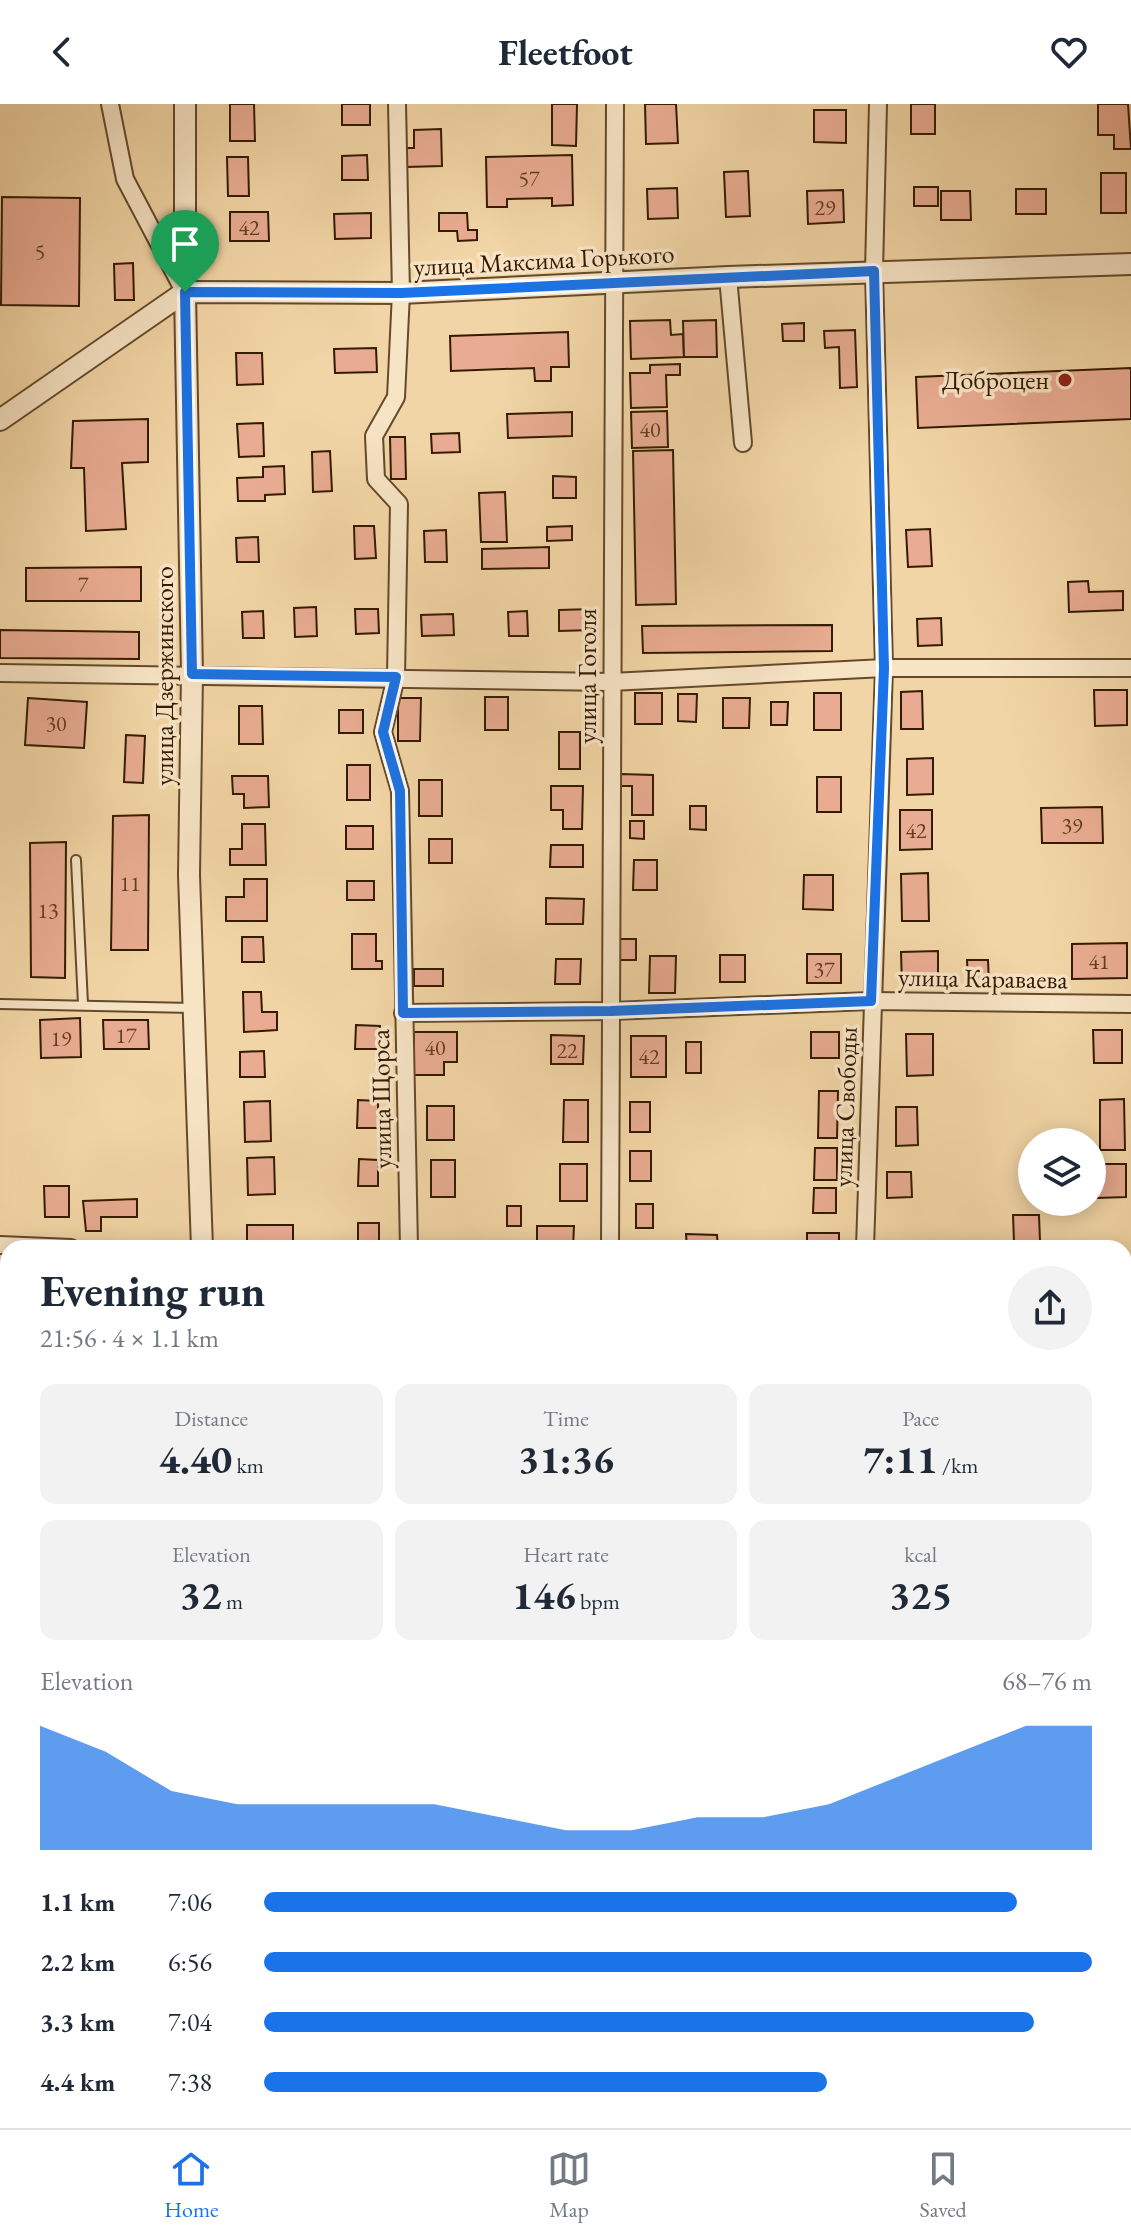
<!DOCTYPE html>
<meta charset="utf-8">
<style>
body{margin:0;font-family:"EB Garamond",serif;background:#f2f2f3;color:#1f2937;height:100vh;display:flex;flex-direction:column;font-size:30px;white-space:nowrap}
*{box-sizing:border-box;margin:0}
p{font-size:26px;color:#747a83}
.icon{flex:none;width:44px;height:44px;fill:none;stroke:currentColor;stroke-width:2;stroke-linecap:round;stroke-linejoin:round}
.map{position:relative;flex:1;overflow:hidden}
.drawer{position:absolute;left:0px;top:1136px;width:1132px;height:888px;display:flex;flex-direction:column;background:#fff;border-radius:24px 24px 0 0;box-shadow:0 4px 20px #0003}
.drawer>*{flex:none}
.buttons{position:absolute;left:1018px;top:1024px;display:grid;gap:16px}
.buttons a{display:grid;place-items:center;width:88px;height:88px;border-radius:50%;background:#fff;box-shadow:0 4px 20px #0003;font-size:40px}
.pin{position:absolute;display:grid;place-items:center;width:68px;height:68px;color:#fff;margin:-82px -34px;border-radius:50% 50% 50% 0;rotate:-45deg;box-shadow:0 0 8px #0007}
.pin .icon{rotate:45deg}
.round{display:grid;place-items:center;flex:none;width:84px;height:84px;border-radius:42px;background:#f2f2f3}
.head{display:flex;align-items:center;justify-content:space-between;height:136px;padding:0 40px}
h1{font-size:44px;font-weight:700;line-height:60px}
.stats{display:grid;grid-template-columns:repeat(3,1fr);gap:12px;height:136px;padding:8px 40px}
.stats div{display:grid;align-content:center;border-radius:16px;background:#f2f2f3;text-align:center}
.stats b{font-size:40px;font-weight:700}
.stats small{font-size:22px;font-weight:400}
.stats p{font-size:22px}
.chart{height:224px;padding:16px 40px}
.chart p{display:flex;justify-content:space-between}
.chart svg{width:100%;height:144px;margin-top:8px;fill:#1a73e8;opacity:.7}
ul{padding:0 40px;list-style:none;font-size:26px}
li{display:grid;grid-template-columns:128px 96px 1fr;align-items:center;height:60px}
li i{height:20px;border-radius:10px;background:#1a73e8}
header{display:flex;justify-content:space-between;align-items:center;height:104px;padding:0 40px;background:#fff;font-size:36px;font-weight:700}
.tab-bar{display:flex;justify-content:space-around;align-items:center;height:112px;border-top:2px solid #e0e1e3;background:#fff;font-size:22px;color:#747a83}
.tab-bar a{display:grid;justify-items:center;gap:4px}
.tab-bar .on{color:#1a73e8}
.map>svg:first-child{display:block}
.building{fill:#e9ac92;stroke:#341b00;stroke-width:2}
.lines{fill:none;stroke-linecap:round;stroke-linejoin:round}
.service-casing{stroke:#644a2a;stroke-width:12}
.minor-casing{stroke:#644a2a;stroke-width:20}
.tertiary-casing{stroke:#644a2a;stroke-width:24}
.service{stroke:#f7e4c5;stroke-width:8}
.minor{stroke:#f7e4c5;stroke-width:16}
.tertiary{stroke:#f7e4c5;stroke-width:20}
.route-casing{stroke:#fff;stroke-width:16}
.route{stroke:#1a73e8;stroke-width:10}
.poi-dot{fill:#8f2418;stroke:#f7e4c5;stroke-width:3}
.labels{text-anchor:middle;stroke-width:7;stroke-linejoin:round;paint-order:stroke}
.number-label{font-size:22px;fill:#613f24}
.street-label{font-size:26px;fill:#341b00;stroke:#f7e4c5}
.poi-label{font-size:26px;fill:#341b00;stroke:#f7e4c5;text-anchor:end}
</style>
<header><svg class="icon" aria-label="back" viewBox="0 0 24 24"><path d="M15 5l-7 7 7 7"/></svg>Fleetfoot<svg class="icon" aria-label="heart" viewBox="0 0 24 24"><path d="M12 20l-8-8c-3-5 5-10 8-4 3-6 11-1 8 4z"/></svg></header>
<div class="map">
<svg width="1131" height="2024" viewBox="0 0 1131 2024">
<rect width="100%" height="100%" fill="#f2d5a6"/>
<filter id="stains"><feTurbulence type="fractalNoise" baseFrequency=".0025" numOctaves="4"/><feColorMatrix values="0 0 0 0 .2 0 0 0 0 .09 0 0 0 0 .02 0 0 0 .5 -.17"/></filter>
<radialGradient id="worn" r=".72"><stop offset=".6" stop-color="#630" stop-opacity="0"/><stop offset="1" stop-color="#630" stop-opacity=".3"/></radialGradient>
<!-- building -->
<g class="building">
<path d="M230,0H254L255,37H230Z"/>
<rect x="342" y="0" width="28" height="21"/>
<path d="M552,0H577L576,42L552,41Z"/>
<path d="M645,0H676L678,39L646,40Z"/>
<rect x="911" y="0" width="24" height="30"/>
<path d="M1098,0H1128L1131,45H1114V31H1098Z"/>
<path d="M814,6H846V39L814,38Z"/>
<path d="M441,25L442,62L406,63L405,44H414V26Z"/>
<path d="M367,51L368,76H342V52Z"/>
<path d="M572,51L573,101L552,102V94L507,95V103H487L486,53Z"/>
<path d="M227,53H248L249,92H228Z"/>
<path d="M748,67L750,112L726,113L724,68Z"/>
<rect x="1101" y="69" width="25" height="40"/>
<rect x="914" y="83" width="24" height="19"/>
<path d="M677,84L678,114L648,115L647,85Z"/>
<rect x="1016" y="85" width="30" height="25"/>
<path d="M843,86L844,118L808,120L807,87Z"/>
<path d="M941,87H970L971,116H941Z"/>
<path d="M2,93L80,94L79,202L1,201Z"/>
<path d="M230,108H268L269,137H230Z"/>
<path d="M371,109V134L335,135L334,110Z"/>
<path d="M439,109H467L468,126H477V136L458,137L457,127H439Z"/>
<path d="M133,159L134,196H115L114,160Z"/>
<path d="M670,216L671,231L683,230L684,253L631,255L630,217Z"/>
<path d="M716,216L717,253H684L683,217Z"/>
<path d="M804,219V237H783L782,220Z"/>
<path d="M855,226L857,283L840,284L839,243L825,244L824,227Z"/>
<path d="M568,228L569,263H551V277H535L534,264L451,267L450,232Z"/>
<path d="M376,244L377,268L335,269L334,245Z"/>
<path d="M236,249H262L263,280L237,281Z"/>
<path d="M680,260V271H666L667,303L631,304L630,269H650V261Z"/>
<path d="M1131,264V315L918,324L916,273Z"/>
<path d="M667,307L668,343L632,344L631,308Z"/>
<path d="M572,308V332L508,334L507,310Z"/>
<path d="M148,315V358L122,359L126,425L86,427L84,364H71L73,317Z"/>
<path d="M263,319L264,352L239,353L237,320Z"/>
<path d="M459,329L460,348L432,349L431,330Z"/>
<path d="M390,333H405L406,375H391Z"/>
<path d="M673,346L676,500L636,501L633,347Z"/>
<path d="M330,347L332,387L313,388L312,348Z"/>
<path d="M284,362L285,390L265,391V397H238L237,374L263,373V363Z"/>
<path d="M553,372L576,373V394H553Z"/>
<path d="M505,388L507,438H481L479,389Z"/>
<path d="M354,422H374L376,454L355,455Z"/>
<path d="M572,422V436L547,437V423Z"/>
<path d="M930,425L932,462L908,463L906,426Z"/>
<path d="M446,426L447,458H425L424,427Z"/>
<path d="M258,433L259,458H237L236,434Z"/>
<path d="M549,443V464L482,465V445Z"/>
<path d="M141,463V497H26V464Z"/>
<path d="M1088,477L1089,488L1123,487V506L1069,508L1068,478Z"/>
<path d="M316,503L317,532L295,533L294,504Z"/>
<path d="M355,505H378L379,529L356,530Z"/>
<path d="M592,505L593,526L559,527V506Z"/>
<path d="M263,507L264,534H243L242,508Z"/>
<path d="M527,507L528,532H509L508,508Z"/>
<path d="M453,510L454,531L422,532L421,511Z"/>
<path d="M941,514L942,541L918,542L917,515Z"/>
<path d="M832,521V547L643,549L642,522Z"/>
<path d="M0,526L139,528V555L0,554Z"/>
<path d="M1094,586H1127V621L1095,622Z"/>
<path d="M922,587L923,625H901V588Z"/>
<rect x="635" y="589" width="27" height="31"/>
<rect x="814" y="589" width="27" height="37"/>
<path d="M678,590H697L696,618L678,617Z"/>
<rect x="485" y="593" width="23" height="33"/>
<path d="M28,594L87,598L84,644L25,641Z"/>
<path d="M398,594H421L420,637H398Z"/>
<path d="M723,594H750L749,624H723Z"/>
<path d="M771,598H788L787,621H771Z"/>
<path d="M239,602H262L263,640H239Z"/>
<rect x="339" y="606" width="24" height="23"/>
<rect x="559" y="628" width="21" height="37"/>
<path d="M126,631L145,632L143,679L124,678Z"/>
<path d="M933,654V690L907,691V655Z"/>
<rect x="347" y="661" width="23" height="35"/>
<path d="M621,670L653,671V711H632V682H621Z"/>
<path d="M232,672H268L269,703L244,704V690H233Z"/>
<rect x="817" y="673" width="24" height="35"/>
<rect x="419" y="676" width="23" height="36"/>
<path d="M551,682H583L582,725H563V706H551Z"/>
<path d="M690,702H706V726L690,725Z"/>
<path d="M1102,703L1103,739H1042L1041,704Z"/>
<path d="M900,706H932V745L900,746Z"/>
<path d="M149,711L148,846H111L113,712Z"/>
<path d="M630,717H644V735L630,734Z"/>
<path d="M242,720H265L266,761H230V745H242Z"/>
<rect x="346" y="722" width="27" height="23"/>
<rect x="429" y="735" width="23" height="24"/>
<path d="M66,738L65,874L31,873L30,739Z"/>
<path d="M551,741H583V763H550Z"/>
<path d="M634,756H657V786H633Z"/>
<path d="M928,769L929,817H902L901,770Z"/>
<path d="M804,771H833V806L803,805Z"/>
<path d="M244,775H267V817H226V793H244Z"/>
<rect x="347" y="777" width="27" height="19"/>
<path d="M546,794L584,795L583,820H546Z"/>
<path d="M352,830H376V857H382V865H352Z"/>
<path d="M242,833H263L264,858H242Z"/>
<rect x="620" y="835" width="16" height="21"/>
<path d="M1127,839V874L1072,875V840Z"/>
<path d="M938,847V881L902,882L901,848Z"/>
<rect x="807" y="850" width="34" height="29"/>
<rect x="720" y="851" width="25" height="27"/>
<path d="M650,852H676L675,889H649Z"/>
<path d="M556,855H581L580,880H555Z"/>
<path d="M967,856H988L989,880H968Z"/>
<rect x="414" y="865" width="29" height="17"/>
<path d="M243,888H261L262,908H277V926L244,928Z"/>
<path d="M80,914L81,953L41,954L40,916Z"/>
<path d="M103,916H148L149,945H104Z"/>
<path d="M356,921L380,922L379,945H355Z"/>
<path d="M1093,926H1122V959H1094Z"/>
<path d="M414,928H457V958H444V971H414Z"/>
<rect x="811" y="928" width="28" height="26"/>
<path d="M906,930H933V971L907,972Z"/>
<path d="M551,931L584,932L583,960H551Z"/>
<rect x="631" y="932" width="35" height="41"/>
<rect x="686" y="938" width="15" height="31"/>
<path d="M264,947L265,973H240V948Z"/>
<path d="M819,987H838L837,1034H818Z"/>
<path d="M1124,995L1125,1046H1100V996Z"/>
<path d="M358,996L378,997V1024H357Z"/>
<path d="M564,996H588V1038H563Z"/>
<path d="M270,997L271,1037L245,1038L244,998Z"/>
<rect x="630" y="998" width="20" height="30"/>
<rect x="427" y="1002" width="27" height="34"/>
<path d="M896,1003H917L918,1041L896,1042Z"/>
<path d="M815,1044H837V1076H814Z"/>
<rect x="630" y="1047" width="21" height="30"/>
<path d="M274,1053L275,1090L248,1091L247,1054Z"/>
<path d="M359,1055L378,1056V1082H358Z"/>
<rect x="431" y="1056" width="24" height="37"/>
<rect x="560" y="1060" width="27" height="37"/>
<path d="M1097,1060H1126V1093L1097,1094Z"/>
<path d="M887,1068H911L912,1093L887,1094Z"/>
<path d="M44,1082H69V1113H45Z"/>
<path d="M814,1084H836V1109H813Z"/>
<path d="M137,1095V1113H101V1127H86L83,1097Z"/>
<rect x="636" y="1100" width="17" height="24"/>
<rect x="507" y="1102" width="14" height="20"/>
<path d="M1013,1111H1039L1040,1137L1014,1138Z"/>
<rect x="358" y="1119" width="21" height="22"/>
<rect x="247" y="1121" width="46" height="23"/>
<path d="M537,1122H574L573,1144H537Z"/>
<rect x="807" y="1129" width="32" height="15"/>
<path d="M686,1130L717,1131L718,1144H687Z"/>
<rect x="1062" y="1137" width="28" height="7"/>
<rect x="1124" y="1238" width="7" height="80"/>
</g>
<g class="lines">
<defs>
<g id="service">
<path d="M76,756L83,900"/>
<path d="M0,900L193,904"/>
</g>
<g id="minor">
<path d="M110,0L125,75L184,187"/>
<path d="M397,0L401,189L396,293L374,332L376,375L399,400L396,573L383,628L400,687L409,1144"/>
<path d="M728,173L743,339"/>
<path d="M0,569L611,578L884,564H1131"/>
<path d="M403,909L611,907L871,897L1131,900"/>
<path d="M0,1141L71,1144"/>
<path d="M610,1144L615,0"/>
<path d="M865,1144L884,564L874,167L878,0"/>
<path d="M0,1361L8,1352"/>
<path d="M1124,1726H1131"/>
<path d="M409,2016V2024"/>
<path d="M569,2024L570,2016"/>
<path d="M851,2024V2016"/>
<path d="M1131,2024V2012"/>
</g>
<g id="tertiary">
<path d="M185,0V188L192,570L189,771L202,1144"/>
<path d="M0,316L185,188L401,189L728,173L1131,160"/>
<path d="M1124,1202H1131"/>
<path d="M221,2016V2024"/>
</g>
</defs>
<!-- service casing -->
<use href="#service" class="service-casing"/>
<!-- minor casing -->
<use href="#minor" class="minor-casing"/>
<!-- tertiary casing -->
<use href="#tertiary" class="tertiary-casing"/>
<!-- service -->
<use href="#service" class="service"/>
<!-- minor -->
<use href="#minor" class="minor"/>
<!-- tertiary -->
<use href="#tertiary" class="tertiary"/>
</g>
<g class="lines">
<defs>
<path id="route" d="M874,167L884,564L871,897L611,907L403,909L400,687L383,628L396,573L192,570L185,188L401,189Z"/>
</defs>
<!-- route casing -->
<use href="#route" class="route-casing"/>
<!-- route -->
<use href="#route" class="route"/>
</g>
<!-- markers -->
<circle class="poi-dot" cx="1065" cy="276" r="8"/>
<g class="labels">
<!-- number labels -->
<g class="number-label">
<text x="529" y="82">57</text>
<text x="825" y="111">29</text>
<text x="249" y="131">42</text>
<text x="40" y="155">5</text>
<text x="650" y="333">40</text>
<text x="83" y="488">7</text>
<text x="56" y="627">30</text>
<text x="1072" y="729">39</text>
<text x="916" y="734">42</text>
<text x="130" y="787">11</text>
<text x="48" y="814">13</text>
<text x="1099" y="865">41</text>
<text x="824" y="873">37</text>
<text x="126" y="939">17</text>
<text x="61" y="942">19</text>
<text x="435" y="951">40</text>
<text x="567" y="954">22</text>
<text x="649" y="960">42</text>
</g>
<!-- street labels -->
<g class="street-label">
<text transform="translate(544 156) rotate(-3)" y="9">улица Максима Горького</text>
<text transform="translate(164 572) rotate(-90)" y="9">улица Дзержинского</text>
<text transform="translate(587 572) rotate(-90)" y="9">улица Гоголя</text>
<text transform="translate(983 874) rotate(1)" y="9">улица Караваева</text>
<text transform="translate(381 995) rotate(-91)" y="9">улица Щорса</text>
<text transform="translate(845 1003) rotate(-88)" y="9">улица Свободы</text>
</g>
<!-- poi labels -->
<g class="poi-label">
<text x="1049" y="285">Доброцен</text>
</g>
</g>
<rect width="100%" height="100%" filter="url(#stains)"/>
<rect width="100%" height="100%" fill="url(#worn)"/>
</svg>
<div class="buttons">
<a><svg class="icon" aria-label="layers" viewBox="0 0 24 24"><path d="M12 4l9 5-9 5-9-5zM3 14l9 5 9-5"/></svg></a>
</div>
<div class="pin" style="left:185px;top:188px;background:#1e9e55"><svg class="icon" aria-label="arrive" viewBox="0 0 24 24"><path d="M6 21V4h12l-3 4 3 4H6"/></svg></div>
<section class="drawer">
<div class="head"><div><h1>Evening run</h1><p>21:56 · 4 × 1.1 km</p></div><a class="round"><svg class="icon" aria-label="share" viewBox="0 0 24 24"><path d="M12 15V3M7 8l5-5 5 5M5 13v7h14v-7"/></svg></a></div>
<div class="stats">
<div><p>Distance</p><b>4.40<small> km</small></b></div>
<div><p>Time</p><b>31:36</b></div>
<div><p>Pace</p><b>7:11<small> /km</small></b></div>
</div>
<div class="stats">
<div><p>Elevation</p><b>32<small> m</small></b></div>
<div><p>Heart rate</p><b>146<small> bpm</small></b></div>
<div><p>kcal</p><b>325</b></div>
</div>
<div class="chart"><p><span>Elevation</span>68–76 m</p>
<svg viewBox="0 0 160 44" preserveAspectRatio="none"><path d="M0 44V6L10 14L20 26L30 30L40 30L50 30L60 30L70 34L80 38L90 38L100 34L110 34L120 30L130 22L140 14L150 6L160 6V44z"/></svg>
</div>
<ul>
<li><b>1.1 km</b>7:06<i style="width:91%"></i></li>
<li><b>2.2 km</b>6:56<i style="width:100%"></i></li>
<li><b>3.3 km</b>7:04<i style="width:93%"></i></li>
<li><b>4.4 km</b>7:38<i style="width:68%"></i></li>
</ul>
</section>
</div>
<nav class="tab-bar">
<a class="on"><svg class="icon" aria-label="home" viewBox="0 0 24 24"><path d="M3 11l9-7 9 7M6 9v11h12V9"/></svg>Home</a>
<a><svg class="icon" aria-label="map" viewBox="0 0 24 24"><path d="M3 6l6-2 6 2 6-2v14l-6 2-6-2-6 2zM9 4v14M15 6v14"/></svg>Map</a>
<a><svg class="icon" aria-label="saved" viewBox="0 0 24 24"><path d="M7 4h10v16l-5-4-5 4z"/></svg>Saved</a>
</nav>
